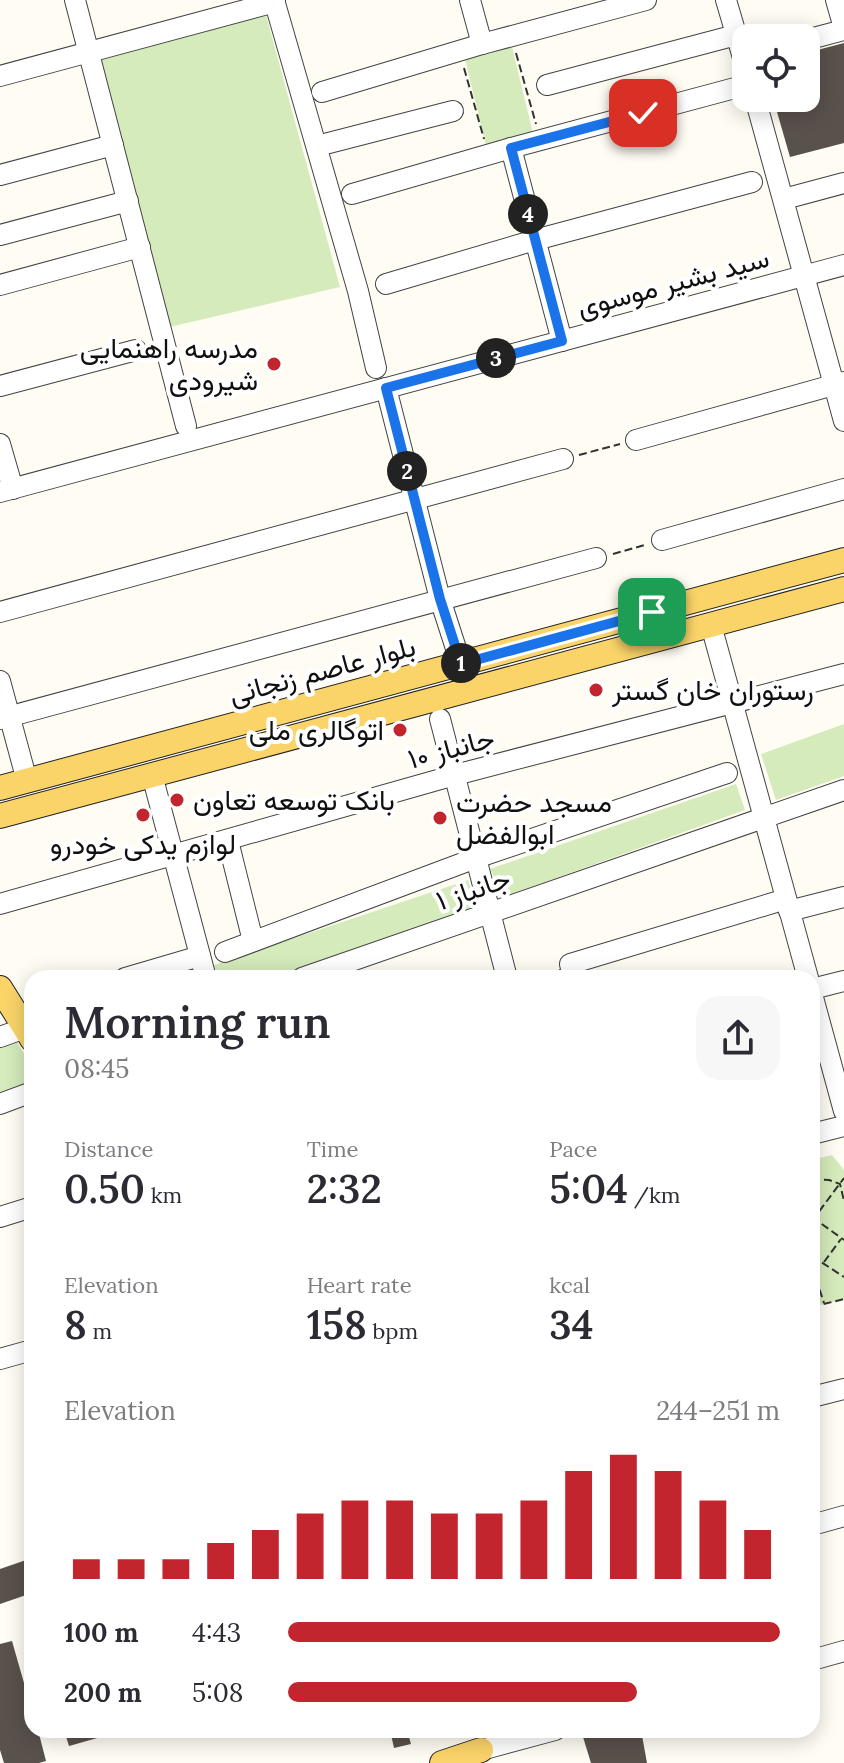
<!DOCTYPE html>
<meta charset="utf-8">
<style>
body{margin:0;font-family:Lora,Vazirmatn,serif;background:#f7f7f7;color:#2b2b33;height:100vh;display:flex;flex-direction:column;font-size:30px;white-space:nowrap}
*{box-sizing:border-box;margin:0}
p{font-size:26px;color:#7c7c81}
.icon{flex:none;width:44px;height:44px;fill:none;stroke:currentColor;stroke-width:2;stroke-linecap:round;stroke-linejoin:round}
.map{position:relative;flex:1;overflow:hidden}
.side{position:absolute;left:24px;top:970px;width:796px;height:768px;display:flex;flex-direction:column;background:#fff;border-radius:24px;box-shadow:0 4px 20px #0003}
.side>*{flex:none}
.fabs{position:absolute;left:732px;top:24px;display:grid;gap:16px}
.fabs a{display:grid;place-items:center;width:88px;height:88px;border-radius:16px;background:#fff;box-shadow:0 4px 20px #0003;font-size:40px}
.pin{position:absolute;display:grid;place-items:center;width:68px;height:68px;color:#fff;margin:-34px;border-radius:16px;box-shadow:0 4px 12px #0006}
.km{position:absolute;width:40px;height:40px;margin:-20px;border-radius:50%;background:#222;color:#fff;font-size:22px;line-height:40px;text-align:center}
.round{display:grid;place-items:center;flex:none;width:84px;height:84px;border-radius:24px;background:#f7f7f7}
.summary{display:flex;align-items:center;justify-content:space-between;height:136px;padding:0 40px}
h1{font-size:44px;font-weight:600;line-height:60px}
.metrics{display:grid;grid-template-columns:repeat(3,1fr);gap:12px;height:136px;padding:8px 40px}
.metrics div{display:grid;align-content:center}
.metrics b{font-size:40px;font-weight:600}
.metrics small{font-size:22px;font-weight:400}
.metrics p{font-size:22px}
.chart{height:224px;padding:16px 40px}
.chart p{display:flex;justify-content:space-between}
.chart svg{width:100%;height:144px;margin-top:8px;stroke:#c3252f;stroke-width:6}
ul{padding:0 40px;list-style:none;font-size:26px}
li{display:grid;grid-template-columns:128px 96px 1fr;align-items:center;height:60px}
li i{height:20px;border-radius:10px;background:#c3252f}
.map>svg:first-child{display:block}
.green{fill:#d5ebbb}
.building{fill:#59514c}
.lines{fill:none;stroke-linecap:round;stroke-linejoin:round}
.minor-casing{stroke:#434343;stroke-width:22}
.major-casing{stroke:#212121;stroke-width:26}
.path{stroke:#323232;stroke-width:2;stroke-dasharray:8 4;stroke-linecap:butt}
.minor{stroke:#fff;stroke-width:20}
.major{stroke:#fad469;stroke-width:24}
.route-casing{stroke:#fff;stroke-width:16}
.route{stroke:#1a73e8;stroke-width:10}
.poi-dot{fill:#c3252f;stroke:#fff;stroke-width:3}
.labels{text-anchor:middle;stroke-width:8;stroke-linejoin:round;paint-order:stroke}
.street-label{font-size:28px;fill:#101010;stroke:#fff}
.poi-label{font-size:28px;fill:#101010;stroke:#fff;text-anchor:start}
</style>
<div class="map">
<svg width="844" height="1763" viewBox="0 0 844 1763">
<rect width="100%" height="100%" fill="#fffcf3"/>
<!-- green -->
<g class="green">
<path d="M266,15L340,287L170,327L99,59Z"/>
<path d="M512,47L533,133L486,146L465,59Z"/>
<path d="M844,724V776L776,800L761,754Z"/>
<path d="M736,784L745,810L504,897L490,869Z"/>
<path d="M468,880L476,910L285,978H218L214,965Z"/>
<path d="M16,1041L32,1066V1086L0,1097V1047Z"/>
<path d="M832,1155L844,1170V1299L812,1307V1160Z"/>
</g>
<!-- building -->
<g class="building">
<path d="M844,43V143L790,157L773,98H806V53Z"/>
<path d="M32,1558V1593L0,1604V1569Z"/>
<path d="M12,1641L32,1711V1730H38L46,1761L39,1763H4L0,1750V1644Z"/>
<path d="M64,1730H115V1733L69,1746Z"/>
<path d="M390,1730H407L411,1744L394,1748Z"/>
<path d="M613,1730H641L647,1763H591L583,1737Z"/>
</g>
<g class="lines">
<defs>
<g id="minor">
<path d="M75,0L186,426"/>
<path d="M274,0L358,291L376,368"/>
<path d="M470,0L482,44"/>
<path d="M726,0L746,68"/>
<path d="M836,0L844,28"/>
<path d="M806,40L844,30"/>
<path d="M0,76L275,2"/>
<path d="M547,85L736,35"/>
<path d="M322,92L482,44L646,0"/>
<path d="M755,98L844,421"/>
<path d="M317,146L453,111"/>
<path d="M511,148L562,341"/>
<path d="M0,175L113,145"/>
<path d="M352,194L511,148L746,85"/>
<path d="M784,199L844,183"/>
<path d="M0,235L128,201"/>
<path d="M386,284L535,240L752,182"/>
<path d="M0,285L140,247"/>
<path d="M0,386L136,350"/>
<path d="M386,388L440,599L461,664"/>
<path d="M636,440L844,382"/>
<path d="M0,444L13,489"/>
<path d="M0,492L844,265"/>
<path d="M662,540L844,489"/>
<path d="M0,612L563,459"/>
<path d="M711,625L808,978"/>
<path d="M0,681L27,781"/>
<path d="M0,719L596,558"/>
<path d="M440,719L507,978"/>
<path d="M152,775L206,978"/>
<path d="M228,841L253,941"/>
<path d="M0,904L455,775L844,674"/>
<path d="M789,911L844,897"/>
<path d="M225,952L476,858L727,773"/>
<path d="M125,978L200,956"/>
<path d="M302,978L844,790"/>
<path d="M566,978L573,976L570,964L786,899"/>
<path d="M812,989L844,981"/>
<path d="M812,994L844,1111"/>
<path d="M0,1037L25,1028"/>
<path d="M0,1104L32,1092"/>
<path d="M812,1134L844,1126"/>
<path d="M0,1217L32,1207"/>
<path d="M0,1359L32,1350"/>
<path d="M812,1397L844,1389"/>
<path d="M812,1525L844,1516"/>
<path d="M812,1660L844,1651"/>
<path d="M481,1750L555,1730"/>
</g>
<g id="major">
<path d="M0,788L844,560"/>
<path d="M0,816L844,589"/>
<path d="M0,988L32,1039"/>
<path d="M442,1763L481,1750"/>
</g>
</defs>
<!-- minor casing -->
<use href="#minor" class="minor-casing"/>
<!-- major casing -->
<use href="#major" class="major-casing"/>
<!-- path -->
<g class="path">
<path d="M516,53L536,124"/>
<path d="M464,68L484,139"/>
<path d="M579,455L620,444"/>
<path d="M613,554L645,545"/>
<path d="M812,1179L829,1180L840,1184L844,1201"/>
<path d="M812,1217L844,1240"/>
<path d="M812,1221L844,1178"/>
<path d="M812,1256L844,1277"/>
<path d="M824,1262L841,1239"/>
<path d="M812,1281L818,1285L824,1303"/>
<path d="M812,1307L844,1299"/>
</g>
<!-- minor -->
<use href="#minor" class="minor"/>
<!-- major -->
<use href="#major" class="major"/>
</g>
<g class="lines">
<defs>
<path id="route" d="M643,113L511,148L562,341L386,388L440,599L461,664L652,612"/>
</defs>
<!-- route casing -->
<use href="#route" class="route-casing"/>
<!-- route -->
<use href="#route" class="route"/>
</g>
<!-- markers -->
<g class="poi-dot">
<circle cx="274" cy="364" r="8"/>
<circle cx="596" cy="690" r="8"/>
<circle cx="400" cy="730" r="8"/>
<circle cx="177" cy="800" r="8"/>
<circle cx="143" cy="815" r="8"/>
<circle cx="440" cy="818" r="8"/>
</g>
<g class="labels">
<!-- street labels -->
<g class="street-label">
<text transform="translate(673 282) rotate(-15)" y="10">سید بشیر موسوی</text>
<text transform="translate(322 670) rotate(-15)" y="10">بلوار عاصم زنجانی</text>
<text transform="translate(451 748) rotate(-15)" y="10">جانباز ۱۰</text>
<text transform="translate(473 889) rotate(-19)" y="10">جانباز ۱</text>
</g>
<!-- poi labels -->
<g class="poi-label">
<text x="258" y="358" text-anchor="end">مدرسه راهنمایی<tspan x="258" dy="32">شیرودی</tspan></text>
<text x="612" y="700">رستوران خان گستر</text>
<text x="384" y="740" text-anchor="end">اتوگالری ملی</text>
<text x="193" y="810">بانک توسعه تعاون</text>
<text x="456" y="812">مسجد حضرت<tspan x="456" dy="32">ابوالفضل</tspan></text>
<text x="143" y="854" text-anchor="middle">لوازم یدکی خودرو</text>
</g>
</g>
</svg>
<div class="fabs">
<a><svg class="icon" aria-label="locate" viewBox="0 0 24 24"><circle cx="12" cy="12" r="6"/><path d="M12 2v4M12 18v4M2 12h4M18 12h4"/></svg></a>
</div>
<div class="pin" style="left:652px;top:612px;background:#1e9e55"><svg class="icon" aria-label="arrive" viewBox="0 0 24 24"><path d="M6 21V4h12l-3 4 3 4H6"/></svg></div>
<div class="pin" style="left:643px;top:113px;background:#d93025"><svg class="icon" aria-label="check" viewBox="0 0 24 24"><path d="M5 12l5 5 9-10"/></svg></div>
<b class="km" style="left:461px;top:663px">1</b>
<b class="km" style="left:407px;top:471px">2</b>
<b class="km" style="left:496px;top:358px">3</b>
<b class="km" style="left:528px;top:214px">4</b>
<section class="side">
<div class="summary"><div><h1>Morning run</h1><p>08:45</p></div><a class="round"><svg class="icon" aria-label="share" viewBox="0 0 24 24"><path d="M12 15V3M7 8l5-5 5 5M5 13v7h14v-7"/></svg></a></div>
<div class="metrics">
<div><p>Distance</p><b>0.50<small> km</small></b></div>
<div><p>Time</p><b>2:32</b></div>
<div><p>Pace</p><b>5:04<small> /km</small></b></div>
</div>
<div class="metrics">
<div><p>Elevation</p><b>8<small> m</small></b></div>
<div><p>Heart rate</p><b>158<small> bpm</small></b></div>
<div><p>kcal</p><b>34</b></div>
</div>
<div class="chart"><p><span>Elevation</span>244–251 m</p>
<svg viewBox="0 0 160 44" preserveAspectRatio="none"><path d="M5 44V38M15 44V38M25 44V38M35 44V33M45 44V29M55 44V24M65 44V20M75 44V20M85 44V24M95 44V24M105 44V20M115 44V11M125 44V6M135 44V11M145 44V20M155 44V29"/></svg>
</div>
<ul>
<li><b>100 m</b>4:43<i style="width:100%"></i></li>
<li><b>200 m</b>5:08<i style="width:71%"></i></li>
</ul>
</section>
</div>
